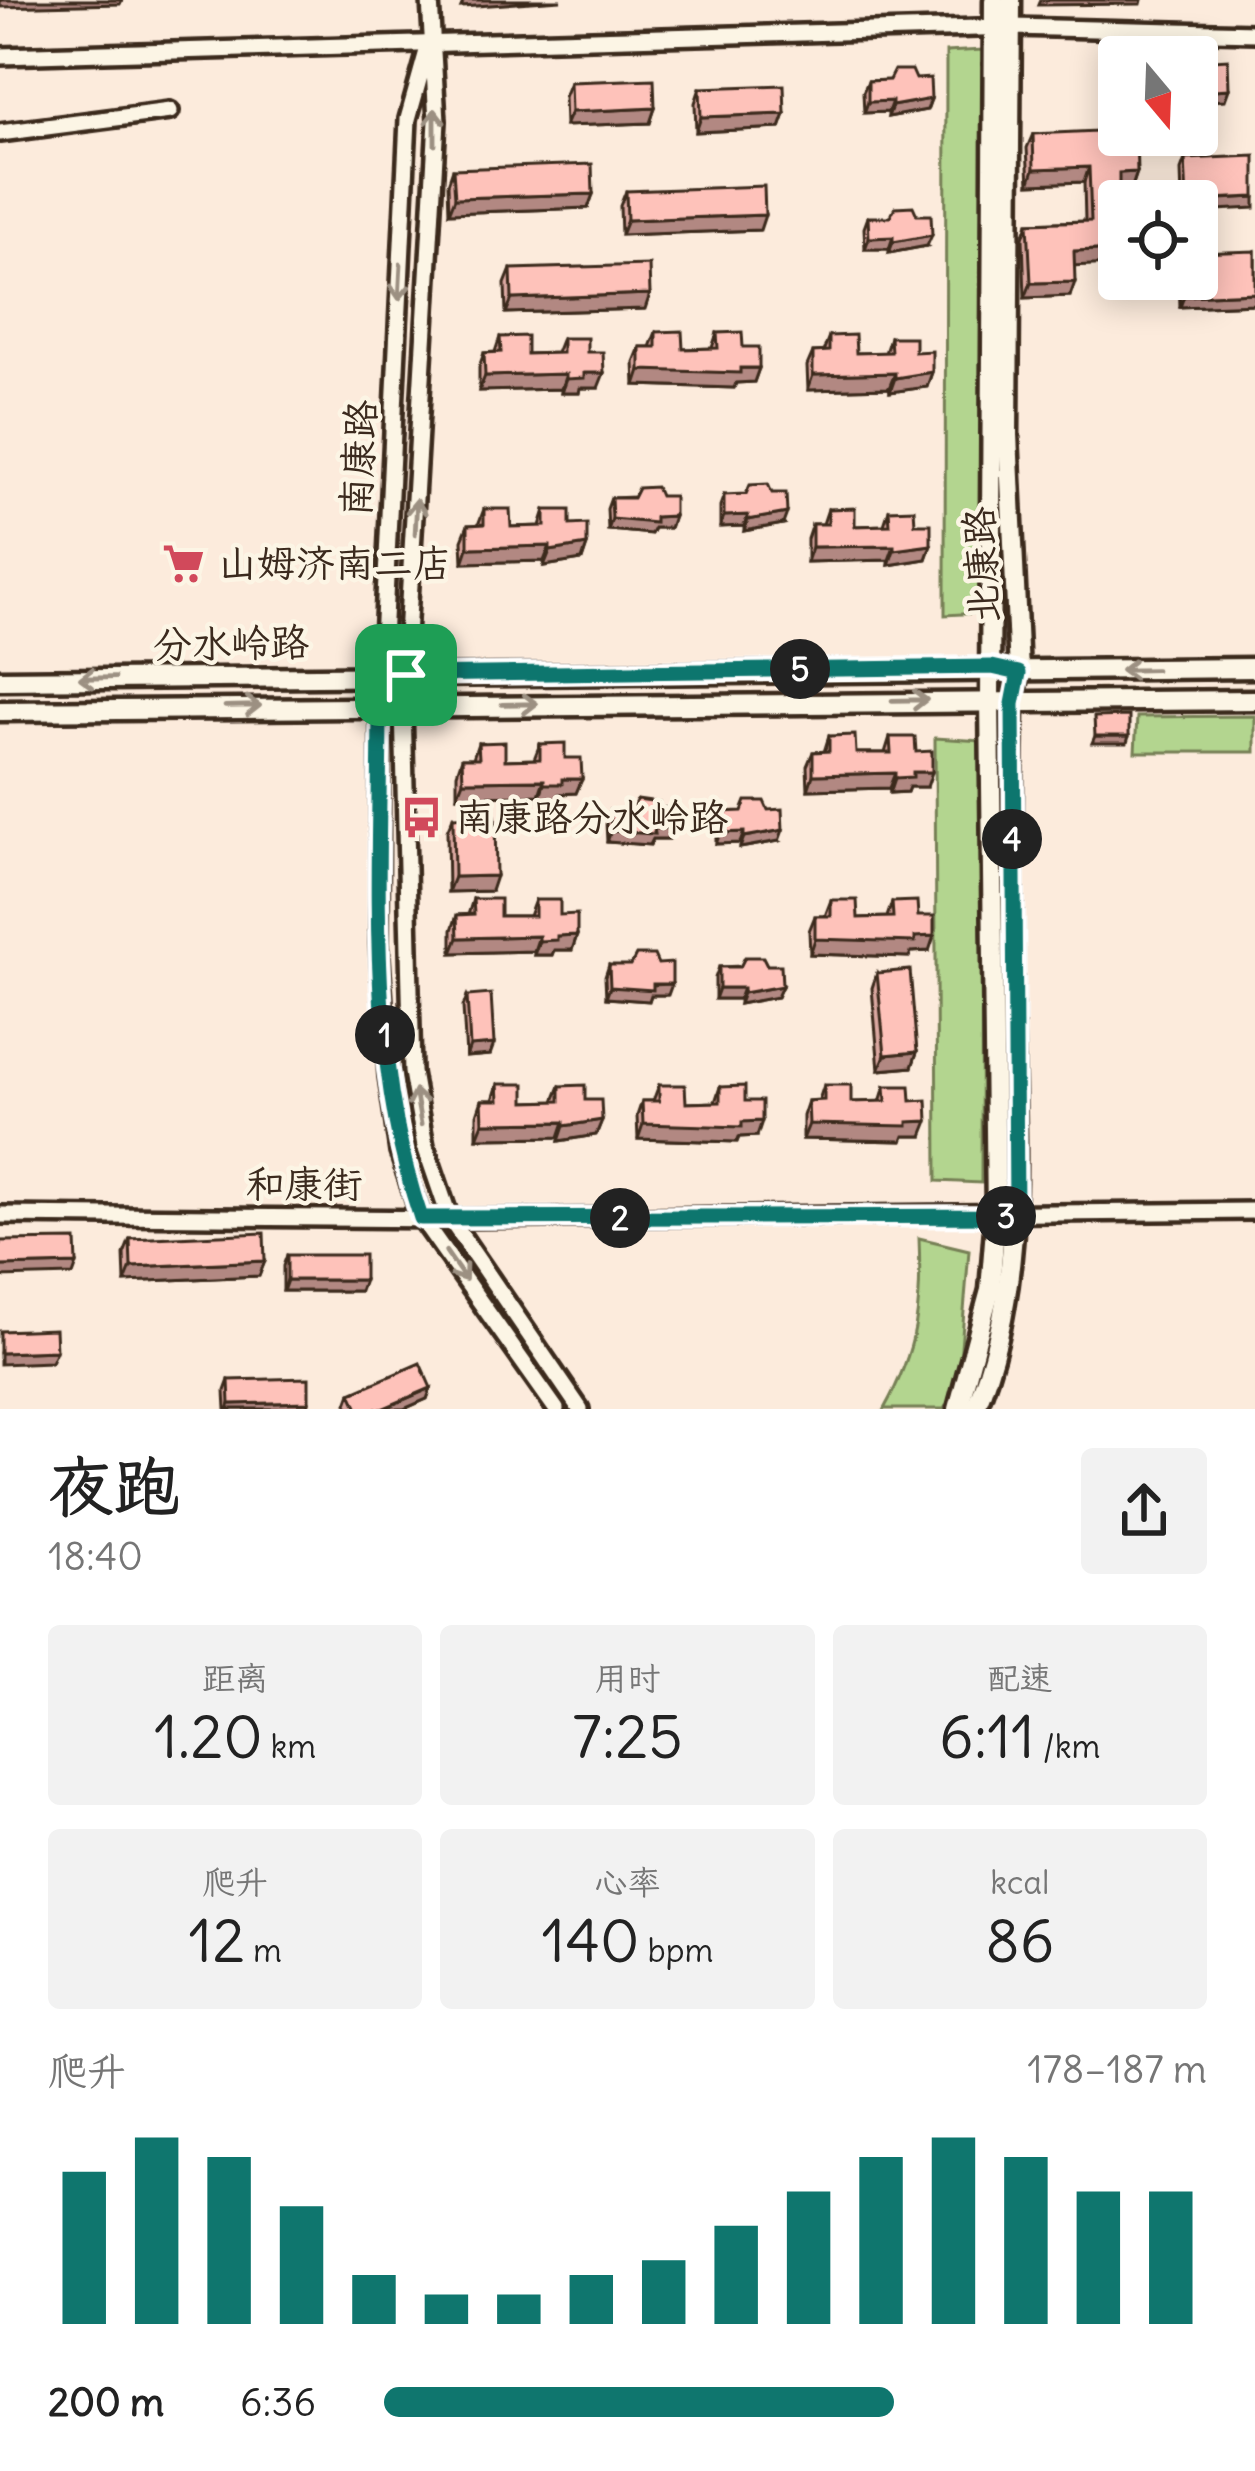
<!DOCTYPE html>
<html lang="zh">
<meta charset="utf-8">
<style>
body{margin:0;font-family:Delius,"LXGW WenKai TC",sans-serif;background:#f2f2f2;color:#222;height:100vh;display:flex;flex-direction:column;font-size:45px;white-space:nowrap}
*{box-sizing:border-box;margin:0}
p{font-size:39px;color:#767676}
.icon{flex:none;width:66px;height:66px;fill:none;stroke:currentColor;stroke-width:2;stroke-linecap:round;stroke-linejoin:round}
.map{position:relative;height:1409px;overflow:hidden}
.panel{display:flex;flex-direction:column;background:#fff;flex:1}
.panel>*{flex:none}
.needle{width:78px;rotate:161deg}
.buttons{position:absolute;left:1098px;top:36px;display:grid;gap:24px}
.buttons a{display:grid;place-items:center;width:120px;height:120px;border-radius:12px;background:#fff;box-shadow:0 6px 30px #0003;font-size:60px}
.pin{position:absolute;display:grid;place-items:center;width:102px;height:102px;color:#fff;margin:-51px;border-radius:24px;box-shadow:0 6px 18px #0006}
.km{position:absolute;width:60px;height:60px;margin:-30px;border-radius:50%;background:#222;color:#fff;font-size:33px;line-height:60px;text-align:center}
.round{display:grid;place-items:center;flex:none;width:126px;height:126px;border-radius:12px;background:#f2f2f2}
.summary{display:flex;align-items:center;justify-content:space-between;height:204px;padding:0 48px}
h1{font-size:66px;font-weight:600;line-height:90px}
.stats{display:grid;grid-template-columns:repeat(3,1fr);gap:18px;height:204px;padding:12px 48px}
.stats div{display:grid;align-content:center;border-radius:12px;background:#f2f2f2;text-align:center}
.stats b{font-size:60px;font-weight:600}
.stats small{font-size:33px;font-weight:400}
.stats p{font-size:33px}
.chart{height:336px;padding:24px 48px}
.chart p{display:flex;justify-content:space-between}
.chart svg{width:100%;height:216px;margin-top:12px;stroke:#0f766e;stroke-width:6}
ul{padding:0 48px;list-style:none;font-size:39px}
li{display:grid;grid-template-columns:192px 144px 1fr;align-items:center;height:90px}
li i{height:30px;border-radius:15px;background:#0f766e}
.map>svg:first-child{display:block}
.green{fill:#b3d58f;stroke:#778056;stroke-width:3}
.lines{fill:none;stroke-linecap:round;stroke-linejoin:round}
.minor-casing{stroke:#3b2a1e;stroke-width:24}
.major-casing{stroke:#3b2a1e;stroke-width:27}
.minor{stroke:#fcf5e5;stroke-width:15}
.major{stroke:#fcf5e5;stroke-width:18}
.wall{fill:#daa7a0;stroke:#3b2a1e;stroke-width:3}
.shaded-wall{fill:#b28882;stroke:#3b2a1e;stroke-width:3}
.building{fill:#fec2ba;stroke:#3b2a1e;stroke-width:3}
.oneway{stroke:#9c9082}
.route-casing{stroke:#fff;stroke-width:24}
.route{stroke:#0f766e;stroke-width:15}
.labels{text-anchor:middle;stroke-width:9;stroke-linejoin:round;paint-order:stroke}
.street-label{font-size:39px;fill:#3b2a1e;stroke:#fcf5e5}
.poi-label{font-size:39px;fill:#3b2a1e;stroke:#fcf5e5;text-anchor:start}
</style>
<div class="map">
<svg width="1255" height="1409" viewBox="0 0 1255 1409">
<rect width="100%" height="100%" fill="#fcebdc"/>
<filter id="ink" filterUnits="userSpaceOnUse"><feTurbulence type="fractalNoise" baseFrequency=".00833" numOctaves="2"/><feDisplacementMap in="SourceGraphic" scale="24" xChannelSelector="R" yChannelSelector="G"/><feConvolveMatrix kernelMatrix="1 2 1 2 8 2 1 2 1" color-interpolation-filters="sRGB"/></filter>
<g filter="url(#ink)">
<!-- green -->
<g class="green">
<path d="M983,50L979,613L945,615L946,52Z"/>
<path d="M1255,716V752H1135L1137,717Z"/>
<path d="M935,738L982,741L981,1183L937,1181Z"/>
<path d="M919,1238L969,1250L958,1385L944,1409H884C918,1348 922,1306 919,1238Z"/>
</g>
<g class="lines">
<defs>
<g id="minor">
<path d="M430,0L437,121L403,705L412,1072L425,1146L450,1219L580,1409"/>
<path d="M427,51L408,119L380,703L379,943L388,1076L399,1152L421,1218L556,1409"/>
<path d="M0,56L1013,27L1255,33"/>
<path d="M0,133L170,111"/>
<path d="M0,1215L450,1219L1255,1211"/>
</g>
<g id="major">
<path d="M0,680L1255,668"/>
<path d="M0,711L1255,700"/>
<path d="M958,1409L990,1290L996,1216L990,699L994,0"/>
<path d="M975,1409C1028,1282 1014,1143 1012,1008C1010,907 1012,805 1013,704L1019,672L1008,435L1011,0"/>
</g>
</defs>
<!-- minor casing -->
<use href="#minor" class="minor-casing"/>
<!-- major casing -->
<use href="#major" class="major-casing"/>
<!-- minor -->
<use href="#minor" class="minor"/>
<!-- major -->
<use href="#major" class="major"/>
</g>
<!-- wall -->
<g class="wall">
<path d="M916,79L931,99L927,110L888,117V112L864,113L863,92L868,81Z"/>
<path d="M570,82L655,108L650,123L565,126L564,97Z"/>
<path d="M700,88L785,114L780,128L696,132L695,103Z"/>
<path d="M1033,134L1137,172L1132,187H1120L1117,264L1075,265L1070,296L1025,298L1023,238L1028,223L1085,221L1084,182L1029,184L1027,148Z"/>
<path d="M1185,159L1197,201H1182L1181,170Z"/>
<path d="M453,169L593,194L588,208L449,213L448,184Z"/>
<path d="M626,191L760,230L621,235L620,206Z"/>
<path d="M868,217L927,246L889,253V249H865L864,228Z"/>
<path d="M1255,251V304L1180,307L1179,279H1197Z"/>
<path d="M511,269L645,309L506,313L505,284Z"/>
<path d="M656,332L683,349L712,348L717,333L743,347L759,368L754,382L736,383L734,388L635,385L634,362L640,347H650Z"/>
<path d="M829,336L856,353H885L890,337L915,352L932,372L927,387L890,392L889,388L808,390L807,366L813,352H823Z"/>
<path d="M500,337L527,354L556,353L562,338L587,352L598,388H580L579,393H561V389L479,391V367L484,353L495,352Z"/>
<path d="M724,495L783,524L744,531V526L720,527V506Z"/>
<path d="M660,496L674,516L670,528H654L651,534L608,530L607,509L611,498Z"/>
<path d="M484,509L511,527L540,526L545,510L570,525L587,545L582,560L544,566V561L463,563L462,540L468,525H478Z"/>
<path d="M828,509L855,526L884,525L889,510L931,545L926,559L889,565V560L807,562V539L812,524H823Z"/>
<path d="M829,736L856,753H885L890,737L916,752L927,787H909L907,792L890,793L889,788L808,790L807,766L813,752H824Z"/>
<path d="M478,743L505,760L534,759L540,744L565,758L582,779L576,793L559,794L557,799H539V795L457,796V773L462,758H473Z"/>
<path d="M659,808L673,828L669,839H653L650,845L607,842L606,821L610,810Z"/>
<path d="M720,812L779,841L740,848V843L716,844V823Z"/>
<path d="M453,817L491,891L448,892L447,831Z"/>
<path d="M473,899L500,916H529L535,900L560,915L577,935L572,950H554L552,955H534V951L452,953V930L457,915H468Z"/>
<path d="M831,900L858,918L887,917L892,902L918,916L929,951L911,952L909,957L810,954L809,931L815,916H825Z"/>
<path d="M609,965L668,995H651L649,1001L606,998L605,977Z"/>
<path d="M767,965L782,986L777,997L739,1004V999H715V978L719,967Z"/>
<path d="M877,973L917,1052L912,1067L879,1070L872,988Z"/>
<path d="M467,996L490,1055L466,1057L463,1007Z"/>
<path d="M498,1084L525,1102L554,1101L560,1086L585,1100L602,1120L596,1135L559,1141V1137L477,1138V1115L482,1100H493Z"/>
<path d="M659,1085L686,1103L715,1102L720,1087L745,1101L757,1136L739,1137L737,1142L638,1139L637,1116L642,1101H653Z"/>
<path d="M824,1085L851,1102H880L885,1086L911,1101L922,1136H904L902,1141L803,1139V1116L808,1101L819,1100Z"/>
<path d="M130,1239L265,1261L259,1276L125,1282L124,1254Z"/>
<path d="M287,1255L360,1291H283V1266Z"/>
<path d="M229,1380L307,1409H226L225,1391Z"/>
<path d="M431,1388L427,1399L404,1409H349L347,1404L351,1393Z"/>
</g>
<!-- shaded-wall -->
<g class="shaded-wall">
<path d="M0,0H122L120,4L0,7Z"/>
<path d="M464,0H561L461,7Z"/>
<path d="M1040,0H1142L1141,4L1038,5Z"/>
<path d="M1229,89L1225,100L1197,102V91Z"/>
<path d="M931,99L927,110L888,117L892,106Z"/>
<path d="M892,101L888,112L864,113L868,102Z"/>
<path d="M655,108L650,123L565,126L571,112Z"/>
<path d="M785,114L780,128L696,132L701,117Z"/>
<path d="M1089,167L1084,182L1029,184L1034,169Z"/>
<path d="M1137,172L1132,187H1114L1119,173Z"/>
<path d="M593,194L588,208L449,213L455,198Z"/>
<path d="M1255,197V208L1197,211V201H1186Z"/>
<path d="M765,215L760,230L621,235L627,220Z"/>
<path d="M932,235L927,246L889,253L893,242Z"/>
<path d="M893,237L889,249H865L869,238Z"/>
<path d="M1119,249L1117,264L1069,266L1074,251Z"/>
<path d="M1075,282L1070,296L1025,298L1031,283Z"/>
<path d="M1255,293V304L1180,307L1184,296Z"/>
<path d="M650,294L645,309L506,313L512,299Z"/>
<path d="M759,368L754,382L736,383L734,388L635,385L640,370Z"/>
<path d="M932,372L927,387L890,392L895,378Z"/>
<path d="M584,373H604L598,388H580L579,393H561L566,379Z"/>
<path d="M895,373L889,388L808,390L813,375Z"/>
<path d="M566,374L561,389L479,391L485,376Z"/>
<path d="M787,513L783,524L744,531L748,520Z"/>
<path d="M748,515L744,526L720,527L724,516Z"/>
<path d="M674,516L670,528H654L651,534L608,530L612,519Z"/>
<path d="M587,545L582,560L544,566L550,551Z"/>
<path d="M931,545L926,559L889,565L894,550Z"/>
<path d="M550,546L544,561L463,563L468,548Z"/>
<path d="M894,546L889,560L807,562L812,547Z"/>
<path d="M1095,736H1129L1127,743H1092Z"/>
<path d="M913,772H932L927,787H909L907,792L890,793L895,778Z"/>
<path d="M895,773L889,788L808,790L813,775Z"/>
<path d="M562,779H582L576,793L559,794L557,799H539L544,784Z"/>
<path d="M544,780L539,795L457,796L463,781Z"/>
<path d="M673,828L669,839H653L650,845L607,842L611,831Z"/>
<path d="M783,830L779,841L740,848L744,837Z"/>
<path d="M744,832L740,843L716,844L720,833Z"/>
<path d="M496,876L491,891L448,892L454,877Z"/>
<path d="M577,935L572,950H554L552,955H534L539,941L557,936Z"/>
<path d="M539,936L534,951L452,953L458,938Z"/>
<path d="M934,936L929,951L911,952L909,957L810,954L815,939Z"/>
<path d="M672,984L668,995H651L649,1001L606,998L610,987Z"/>
<path d="M782,986L777,997L739,1004L743,993Z"/>
<path d="M719,988H743L739,999H715Z"/>
<path d="M494,1044L490,1055L466,1057L470,1046Z"/>
<path d="M917,1052L912,1067L879,1070L885,1055Z"/>
<path d="M602,1120L596,1135L559,1141L564,1126Z"/>
<path d="M762,1121L757,1136L739,1137L737,1142L638,1139L643,1124Z"/>
<path d="M928,1121L922,1136H904L902,1141L803,1139L809,1124Z"/>
<path d="M564,1122L559,1137L477,1138L483,1123Z"/>
<path d="M265,1261L259,1276L125,1282L131,1267Z"/>
<path d="M77,1264L73,1275L0,1277V1266Z"/>
<path d="M287,1280H364L360,1291H283Z"/>
<path d="M56,1351L51,1362L0,1364V1353Z"/>
<path d="M431,1388L427,1399L404,1409H382Z"/>
<path d="M309,1402L307,1409H228L230,1404Z"/>
</g>
<!-- building -->
<g class="building">
<path d="M1228,59L1229,89L1197,91V61Z"/>
<path d="M894,70H912L916,79L930,78L931,99L892,106V101L868,102V81L889,80Z"/>
<path d="M654,79L655,108L571,112L570,82Z"/>
<path d="M784,85L785,114L701,117L700,88Z"/>
<path d="M1119,130V135H1136L1137,172L1119,173V249L1074,251L1075,282L1031,283L1028,223L1091,221L1089,167L1034,169L1033,134Z"/>
<path d="M1255,156V197L1187,200L1185,159Z"/>
<path d="M592,164L593,194L455,198L453,169Z"/>
<path d="M764,186L765,215L627,220L626,191Z"/>
<path d="M913,206L917,215H931L932,235L893,242V237L869,238L868,217H890L895,207Z"/>
<path d="M1255,251V293L1184,296V279H1197V253Z"/>
<path d="M649,265L650,294L512,299L511,269Z"/>
<path d="M682,331L683,349L718,348L717,333L742,332L743,347H759V368H740V373L640,370V347H656V332Z"/>
<path d="M855,335L856,353L891,352L890,337H915V352L932,351V372L895,378V373L813,375V352L829,351V336Z"/>
<path d="M527,336V354L562,353V338H587V352H603L604,373H584V378L566,379V374L485,376L484,353L501,352L500,337Z"/>
<path d="M768,484L772,493H786L787,513L748,520V515L724,516V495L746,494L750,485Z"/>
<path d="M656,487L660,496H674V516L655,517V523L612,519L611,498H633L638,488Z"/>
<path d="M855,508V526L890,525L889,510L914,509L915,524H931V545L894,550V546L812,547V524H828V509Z"/>
<path d="M484,509H510L511,527L545,526V510H570V525L587,524V545L550,551V546L468,548V525L484,524Z"/>
<path d="M1129,716V736H1095L1094,717Z"/>
<path d="M855,735L856,753H891L890,737H915L916,752L932,751V772H913V777L895,778V773L813,775V752L829,751V736Z"/>
<path d="M505,742V760L540,759V744L565,743V758H581L582,779H562V784H544V780L463,781L462,758H479L478,743Z"/>
<path d="M637,799L659,802V808L673,807V828H654L655,834L611,831L610,810L632,809Z"/>
<path d="M746,801H764L768,810L782,809L783,830L744,837V832L720,833V812L742,811Z"/>
<path d="M495,816L496,876L454,877L453,817Z"/>
<path d="M473,899H500V916H535V900H560V915L577,914V935L557,936V940L539,941V936L458,938L457,915L474,914Z"/>
<path d="M831,900H857L858,918L893,917L892,902L917,901L918,916H934V936L915,937V942L815,939V916H831Z"/>
<path d="M636,955H654L658,964L672,963V984H653V990L610,987L609,965H631Z"/>
<path d="M745,957H763L767,965H781L782,986L743,993V988H719V967H740Z"/>
<path d="M910,970L917,1052L885,1055L877,973Z"/>
<path d="M491,994L494,1044L470,1046L467,996Z"/>
<path d="M498,1084H525V1102L560,1101V1086L585,1085V1100H601L602,1120L564,1126V1122L483,1123L482,1100H499Z"/>
<path d="M659,1085H685L686,1103L720,1102V1087L745,1086V1101H762V1121L742,1122V1127L643,1124L642,1101H659Z"/>
<path d="M824,1085H851V1102L886,1101L885,1086H910L911,1101L927,1100L928,1121L908,1122V1126L809,1124L808,1101L824,1100Z"/>
<path d="M264,1233L265,1261L131,1267L130,1239Z"/>
<path d="M76,1240L77,1264L0,1266V1241Z"/>
<rect x="287" y="1255" width="77" height="25"/>
<path d="M55,1329L56,1351L0,1353V1331Z"/>
<path d="M420,1363L431,1388L382,1409H358L351,1393Z"/>
<path d="M309,1378V1402L230,1404L229,1380Z"/>
</g>
<!-- one-way arrows -->
<defs><path id="oneway-shaft" d="M-6 0H5M1.5-3L5.5 0L1.5 3" fill="none" stroke-width="1.6" stroke-linecap="round" stroke-linejoin="round" transform="scale(3)"/></defs>
<g class="oneway">
<use href="#oneway-shaft" transform="translate(435 127) rotate(-90)"/>
<use href="#oneway-shaft" transform="translate(400 282) rotate(93)"/>
<use href="#oneway-shaft" transform="translate(416 517) rotate(-87)"/>
<use href="#oneway-shaft" transform="translate(1138 670) rotate(179)"/>
<use href="#oneway-shaft" transform="translate(97 678) rotate(179)"/>
<use href="#oneway-shaft" transform="translate(910 700) rotate(-1)"/>
<use href="#oneway-shaft" transform="translate(520 704) rotate(-1)"/>
<use href="#oneway-shaft" transform="translate(243 706) rotate(-1)"/>
<use href="#oneway-shaft" transform="translate(418 1107) rotate(-100)"/>
<use href="#oneway-shaft" transform="translate(456 1266) rotate(55)"/>
</g>
</g>
<g class="lines" filter="url(#ink)">
<defs>
<path id="route" d="M992,667L1019,673L1013,704L1016,1216L421,1218C365,1054 380,874 380,703L403,705L406,675Z"/>
</defs>
<!-- route casing -->
<use href="#route" class="route-casing"/>
<!-- route -->
<use href="#route" class="route"/>
</g>
<!-- icons -->
<defs>
<symbol id="supermarket-bare" viewBox="-9 -9 18 18"><path d="M-6-5.5h2.5l.6 2H6L4.5 2H-2.5L-4.4-4H-6ZM-1.5 3.2a1.3 1.3 0 1 0 .1 0ZM3 3.2a1.3 1.3 0 1 0 .1 0Z" fill="#d1495b" stroke="#fcf5e5" stroke-width="2.5" paint-order="stroke"/></symbol>
<symbol id="bus-bare" viewBox="-9 -9 18 18"><path d="M-5-6H5V4H4V6H2V4H-2V6H-4V4H-5ZM-3.5-4V0h7V-4ZM-3.5 1.2v1.5H-2V1.2ZM2 1.2v1.5H3.5V1.2Z" fill="#d1495b" stroke="#fcf5e5" stroke-width="2.5" paint-order="stroke"/></symbol>
</defs>
<g fill-rule="evenodd">
<use href="#supermarket-bare" x="154" y="534" width="59" height="59"/>
<use href="#bus-bare" x="392" y="788" width="59" height="59"/>
</g>
<g class="labels">
<!-- street labels -->
<g class="street-label">
<text transform="translate(358 458) rotate(-87)" y="14">南康路</text>
<text transform="translate(981 565) rotate(-93)" y="14">北康路</text>
<text transform="translate(231 643) rotate(-1)" y="14">分水岭路</text>
<text x="304" y="1198">和康街</text>
</g>
<!-- poi labels -->
<g class="poi-label">
<text x="218" y="577">山姆济南二店</text>
<text x="455" y="831">南康路分水岭路</text>
</g>
</g>
</svg>
<div class="buttons">
<a><svg class="needle" viewBox="-14 -14 28 28"><path d="M0-13l5 13h-10z" fill="#e53935"/><path d="M0 13l5-13h-10z" fill="#767676"/></svg></a>
<a><svg class="icon" aria-label="locate" viewBox="0 0 24 24"><circle cx="12" cy="12" r="6"/><path d="M12 2v4M12 18v4M2 12h4M18 12h4"/></svg></a>
</div>
<div class="pin" style="left:406px;top:675px;background:#1e9e55"><svg class="icon" aria-label="arrive" viewBox="0 0 24 24"><path d="M6 21V4h12l-3 4 3 4H6"/></svg></div>
<b class="km" style="left:385px;top:1035px">1</b>
<b class="km" style="left:620px;top:1218px">2</b>
<b class="km" style="left:1006px;top:1216px">3</b>
<b class="km" style="left:1012px;top:839px">4</b>
<b class="km" style="left:800px;top:669px">5</b>
</div>
<section class="panel">
<div class="summary"><div><h1>夜跑</h1><p>18:40</p></div><a class="round"><svg class="icon" aria-label="share" viewBox="0 0 24 24"><path d="M12 15V3M7 8l5-5 5 5M5 13v7h14v-7"/></svg></a></div>
<div class="stats">
<div><p>距离</p><b>1.20<small> km</small></b></div>
<div><p>用时</p><b>7:25</b></div>
<div><p>配速</p><b>6:11<small> /km</small></b></div>
</div>
<div class="stats">
<div><p>爬升</p><b>12<small> m</small></b></div>
<div><p>心率</p><b>140<small> bpm</small></b></div>
<div><p>kcal</p><b>86</b></div>
</div>
<div class="chart"><p><span>爬升</span>178–187 m</p>
<svg viewBox="0 0 160 44" preserveAspectRatio="none"><path d="M5 44V13M15 44V6M25 44V10M35 44V20M45 44V34M55 44V38M65 44V38M75 44V34M85 44V31M95 44V24M105 44V17M115 44V10M125 44V6M135 44V10M145 44V17M155 44V17"/></svg>
</div>
<ul>
<li><b>200 m</b>6:36<i style="width:62%"></i></li>
</ul>
</section>
